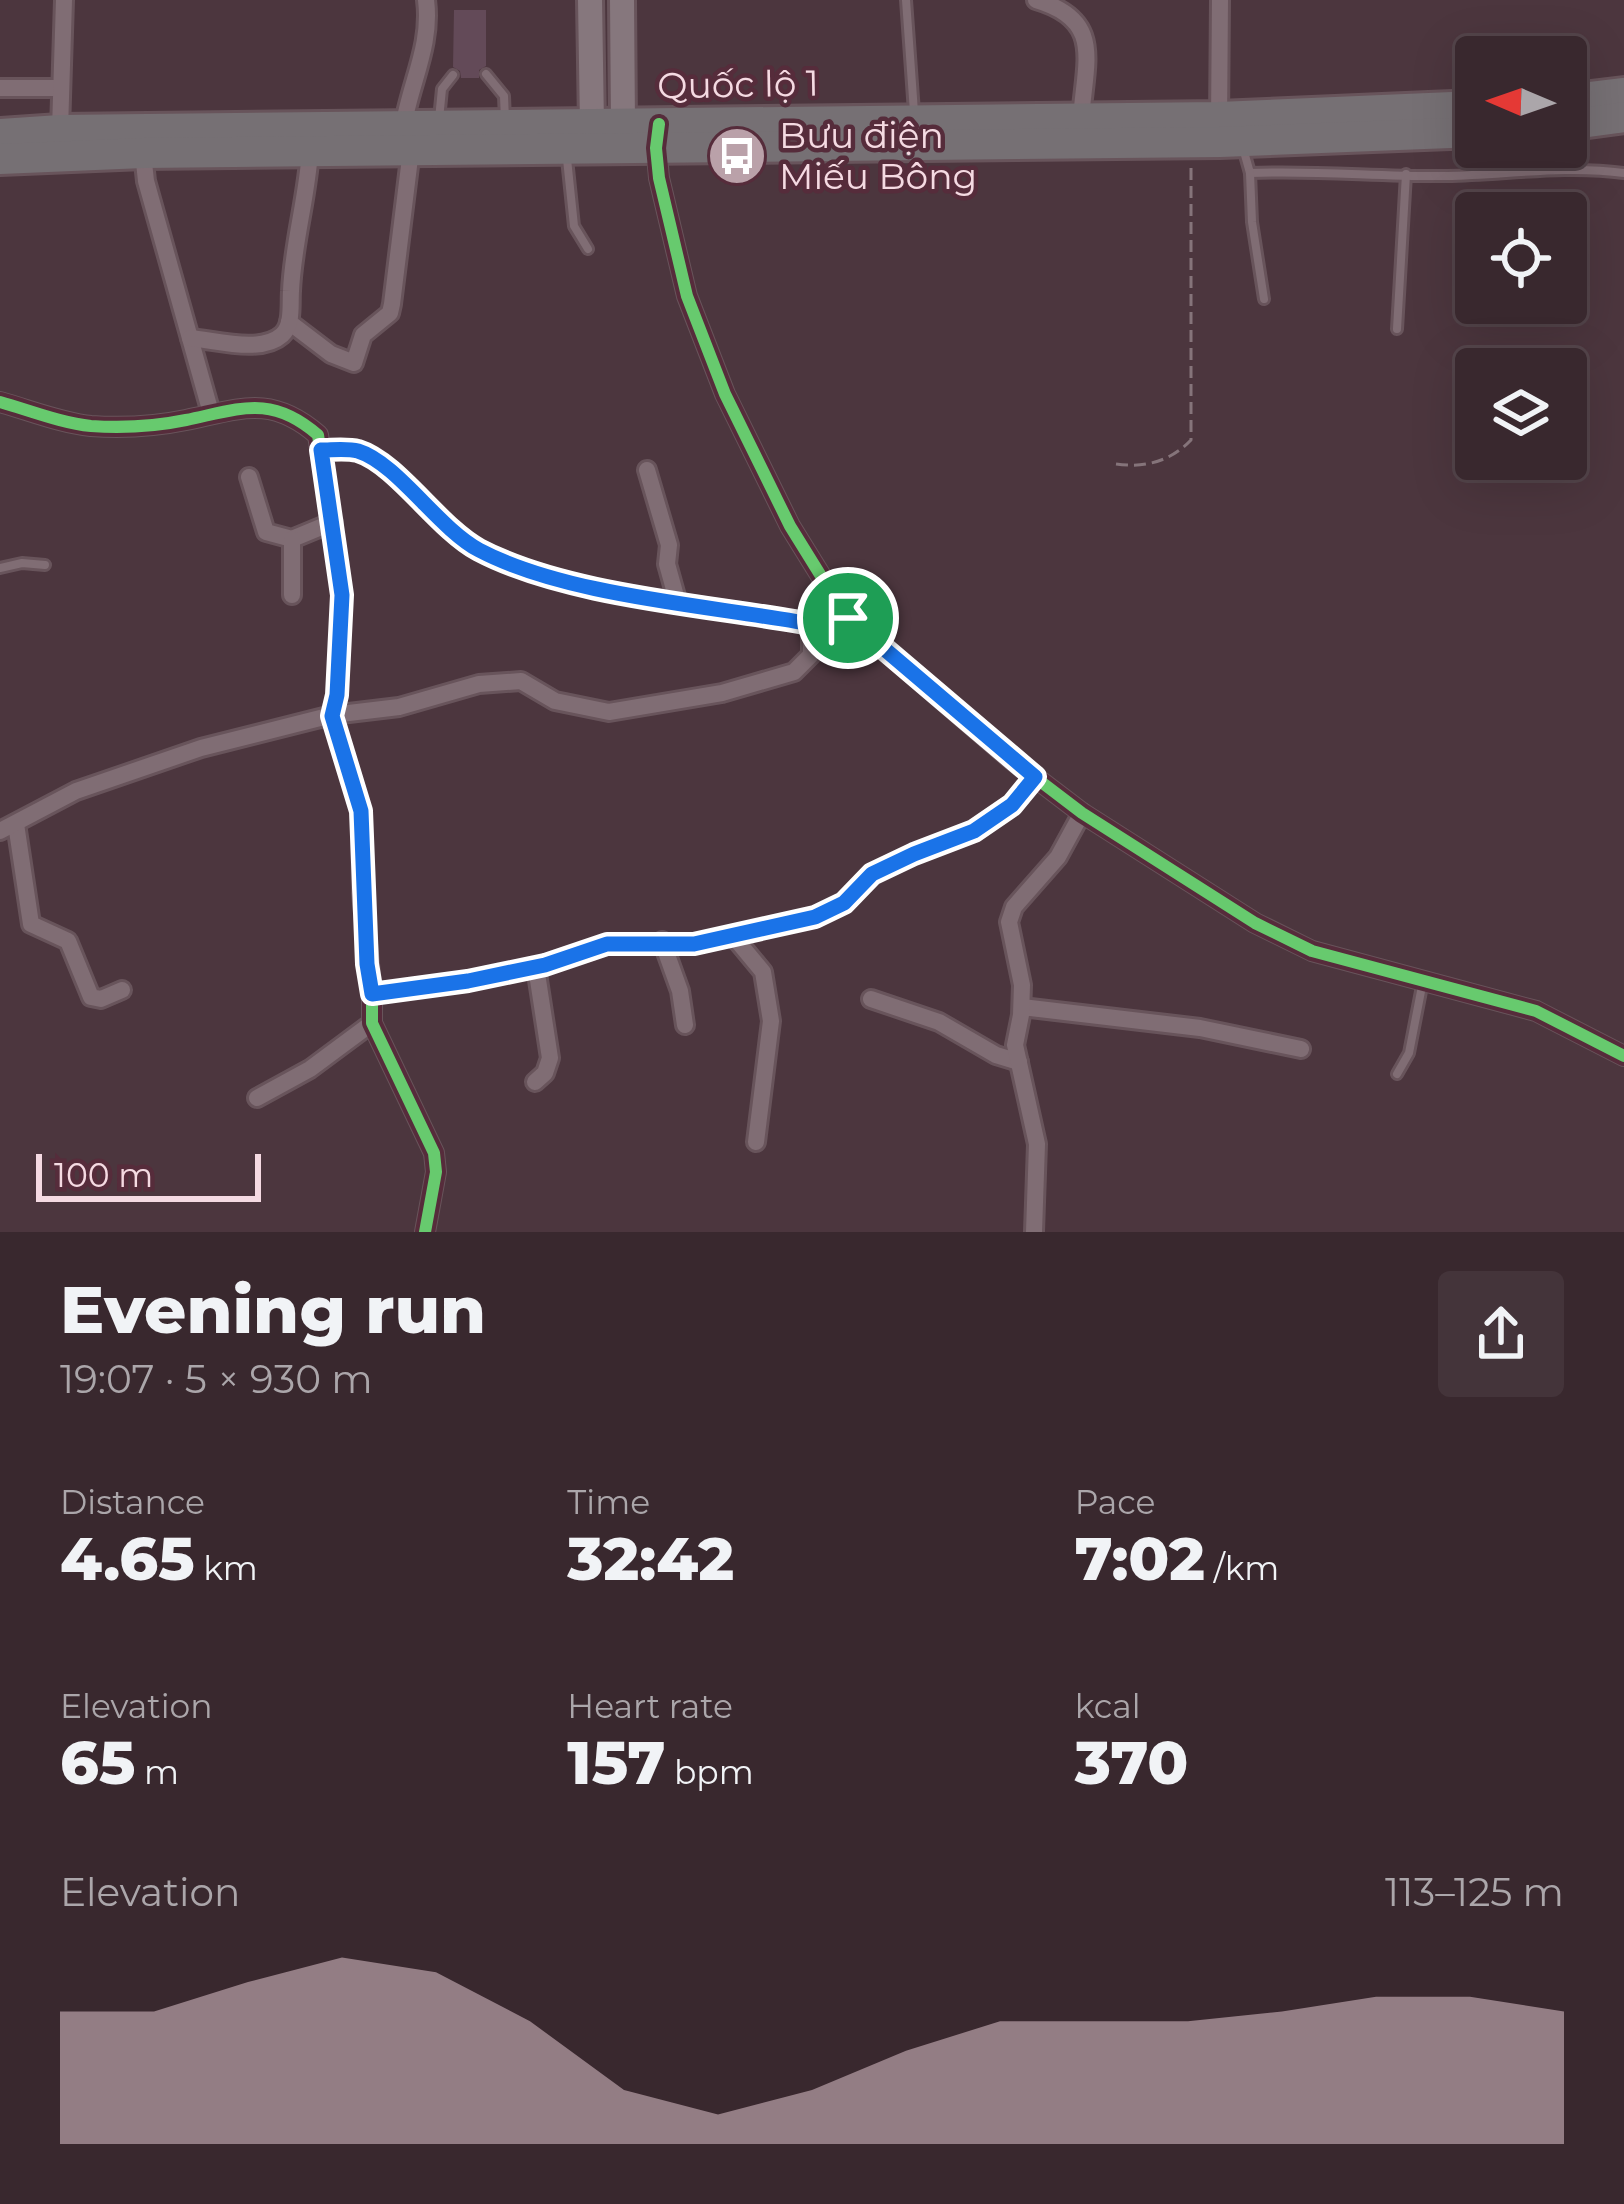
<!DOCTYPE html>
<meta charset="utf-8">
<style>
body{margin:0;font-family:Montserrat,sans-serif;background:#44343a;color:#f1f3f6;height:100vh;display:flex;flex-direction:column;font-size:45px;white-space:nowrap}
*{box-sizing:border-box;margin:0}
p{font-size:39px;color:#aba6aa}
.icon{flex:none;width:66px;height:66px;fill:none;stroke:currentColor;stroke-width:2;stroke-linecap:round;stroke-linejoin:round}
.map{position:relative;height:1232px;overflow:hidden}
.sheet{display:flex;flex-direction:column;background:#39282e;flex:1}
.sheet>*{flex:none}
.needle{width:78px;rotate:272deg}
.fabs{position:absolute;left:1455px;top:36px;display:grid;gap:24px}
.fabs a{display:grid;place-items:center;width:132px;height:132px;border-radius:12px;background:#39282e;box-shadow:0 12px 48px #0002,0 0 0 3px #53444a;font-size:60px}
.scale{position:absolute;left:36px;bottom:30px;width:225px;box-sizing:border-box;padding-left:12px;border:6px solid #f5dae2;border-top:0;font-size:33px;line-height:42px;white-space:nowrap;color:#f5dae2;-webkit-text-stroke:9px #562c3b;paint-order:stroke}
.pin{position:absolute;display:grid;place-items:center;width:102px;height:102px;color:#fff;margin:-51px;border:6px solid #fff;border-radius:50%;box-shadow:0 3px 12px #0007}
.round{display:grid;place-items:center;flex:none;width:126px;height:126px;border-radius:12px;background:#44343a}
.headline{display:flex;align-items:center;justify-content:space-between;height:204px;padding:0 60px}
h1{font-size:66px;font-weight:800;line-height:90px}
.metrics{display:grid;grid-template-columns:repeat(3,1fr);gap:18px;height:204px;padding:12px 60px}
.metrics div{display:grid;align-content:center}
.metrics b{font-size:60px;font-weight:800}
.metrics small{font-size:33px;font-weight:400}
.metrics p{font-size:33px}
.chart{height:336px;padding:24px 60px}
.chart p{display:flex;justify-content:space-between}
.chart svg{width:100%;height:216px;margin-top:12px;fill:#baa1a9;opacity:.7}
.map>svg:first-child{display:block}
.building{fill:#634a58}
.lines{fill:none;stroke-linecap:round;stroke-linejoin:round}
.lane-casing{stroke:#68545b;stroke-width:14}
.street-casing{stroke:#68545b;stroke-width:22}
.secondary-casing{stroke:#68545b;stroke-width:30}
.highway-casing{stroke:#68545b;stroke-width:36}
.path{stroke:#85747a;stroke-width:3;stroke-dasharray:12 6;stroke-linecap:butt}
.lane{stroke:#806d74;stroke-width:8}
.street{stroke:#806d74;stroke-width:16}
.secondary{stroke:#86777d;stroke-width:24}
.highway{stroke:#767074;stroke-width:30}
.cycleway-casing{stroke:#562c3b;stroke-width:20}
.cycleway{stroke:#67ca6e;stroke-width:12}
.route-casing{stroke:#fff;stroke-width:24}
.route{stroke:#1a73e8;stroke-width:15}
.labels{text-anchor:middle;stroke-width:9;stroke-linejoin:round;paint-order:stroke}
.street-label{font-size:36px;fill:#f5dae2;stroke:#562c3b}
.poi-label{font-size:36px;fill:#f5dae2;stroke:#562c3b;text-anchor:start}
</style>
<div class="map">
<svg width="1624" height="1232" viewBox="0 0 1624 1232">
<rect width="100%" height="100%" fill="#4c363e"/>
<!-- building -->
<path class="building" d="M454,10H486V66L479,70V78H461L460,71L453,67Z"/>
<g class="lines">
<defs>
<g id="lane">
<path d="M906,0L914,112"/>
<path d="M486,74L504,96L505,120"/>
<path d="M439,119L442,89L453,75"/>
<path d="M1243,148L1250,173C1316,170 1381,177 1447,176C1506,175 1565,165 1624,173"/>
<path d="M567,159L574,226L588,249"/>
<path d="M1250,173L1252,222L1264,299"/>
<path d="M1397,329L1406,174"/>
<path d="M0,568L22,563L45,565"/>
<path d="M1397,1074L1409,1053L1423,981"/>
</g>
<g id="street">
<path d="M1036,0C1104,20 1085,61 1081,119"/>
<path d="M0,88H59"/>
<path d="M1219,123L1220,0"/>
<path d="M403,128C410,83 432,46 426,0"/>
<path d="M60,130L64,0"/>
<path d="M656,144L659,178L687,296L725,394L790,526L847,618L1011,759L1082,813L1255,923L1312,951L1536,1011L1624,1056"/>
<path d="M143,153L146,181L211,413"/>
<path d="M289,322L331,354L354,363L363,335L390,313L392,304L411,150"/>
<path d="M190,338C215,340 261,354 282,335C293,325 290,305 291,291C293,243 307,199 310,151"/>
<path d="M0,402C29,410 61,423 91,426C121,428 157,426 186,420C240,409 271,394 318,435L342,595L337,695L332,715L361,811L362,893L372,994V1023L434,1153L436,1172L425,1232"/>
<path d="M321,450C332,450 347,448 358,451C397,463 438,528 479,550C570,597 720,606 822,625L847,618"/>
<path d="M647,470L669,545L667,564L677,600"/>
<path d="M249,477L266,532L292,539L333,522"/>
<path d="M292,595V539"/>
<path d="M16,824L31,924L68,941L91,997L101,999L122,990"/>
<path d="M0,831L76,791L201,748L332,715L399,707L479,684L521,681L555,701L609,712L722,693L794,672L811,655V623"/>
<path d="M734,937L763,972L771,1021L756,1142"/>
<path d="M662,941L680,991L685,1025"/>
<path d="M372,994L468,981L545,965L607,944H694L815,917L844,903L872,874L914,854L974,831L1012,805L1035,777"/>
<path d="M871,999L939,1022L996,1055L1019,1062"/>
<path d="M1022,1007L1200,1028L1301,1049"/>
<path d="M535,1082L545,1073L550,1058L536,967"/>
<path d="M257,1098L310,1069L372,1023"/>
<path d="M1034,1232L1037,1144L1015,1045L1021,1015L1022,985L1009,922L1014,907L1058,857L1082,813"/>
</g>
<g id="secondary">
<path d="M590,0L592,125"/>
<path d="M622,0L623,125"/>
</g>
<g id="highway">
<path d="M1566,100L1624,93"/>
<path d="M1566,125L1624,117"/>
<path d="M0,134L60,130L1219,117L1476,106"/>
<path d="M0,159L143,153L1220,142L1476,132"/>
</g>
</defs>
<!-- lane casing -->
<use href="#lane" class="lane-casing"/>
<!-- street casing -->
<use href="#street" class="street-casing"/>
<!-- secondary casing -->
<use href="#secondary" class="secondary-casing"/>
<!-- highway casing -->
<use href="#highway" class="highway-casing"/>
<!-- path -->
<path class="path" d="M1116,464C1144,468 1170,462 1191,440V165"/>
<!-- lane -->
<use href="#lane" class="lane"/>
<!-- street -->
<use href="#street" class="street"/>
<!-- secondary -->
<use href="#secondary" class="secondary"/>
<!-- highway -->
<use href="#highway" class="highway"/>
<defs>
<g id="cycleway">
<path d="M659,124L656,148L659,178L687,296L725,394L790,526L847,618L1011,759L1082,813L1255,923L1312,951L1536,1011L1624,1056"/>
<path d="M0,402C29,410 61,423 91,426C121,428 157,426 186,420C240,409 271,394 318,435L342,595L337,695L332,715L361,811L362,893L372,994V1023L434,1153L436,1172L425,1232"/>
</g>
</defs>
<!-- cycleway casing -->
<use href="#cycleway" class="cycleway-casing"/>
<!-- cycleway -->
<use href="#cycleway" class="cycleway"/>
</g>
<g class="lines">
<defs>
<path id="route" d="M321,450C332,450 347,448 358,451C397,463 438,528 479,550C570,598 720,606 822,626L848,618L1035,777L1012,805L974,831L914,854L872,874L844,903L815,917L694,944H607L545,965L468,981L372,994L367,964L361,811L332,716L337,695L342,595Z"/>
</defs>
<!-- route casing -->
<use href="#route" class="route-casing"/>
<!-- route -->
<use href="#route" class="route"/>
</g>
<!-- icons -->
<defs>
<symbol id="bus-disc" viewBox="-11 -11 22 22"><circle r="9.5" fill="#baa1a9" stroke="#562c3b"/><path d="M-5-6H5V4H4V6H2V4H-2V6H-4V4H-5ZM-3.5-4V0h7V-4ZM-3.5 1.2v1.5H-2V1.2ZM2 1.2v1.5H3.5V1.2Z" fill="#fff"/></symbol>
</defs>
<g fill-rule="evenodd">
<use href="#bus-disc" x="704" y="123" width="66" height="66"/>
</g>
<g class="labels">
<!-- street labels -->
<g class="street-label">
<text transform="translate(738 84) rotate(-1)" y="13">Quốc lộ 1</text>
</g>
<!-- poi labels -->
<g class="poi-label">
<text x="779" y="148">Bưu điện<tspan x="779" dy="41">Miếu Bông</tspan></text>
</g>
</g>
</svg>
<div class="fabs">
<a><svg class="needle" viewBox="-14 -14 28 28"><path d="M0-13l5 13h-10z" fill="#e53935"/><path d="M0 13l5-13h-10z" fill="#aba6aa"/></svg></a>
<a><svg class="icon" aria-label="locate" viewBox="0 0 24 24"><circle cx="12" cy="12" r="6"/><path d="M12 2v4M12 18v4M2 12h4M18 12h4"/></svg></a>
<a><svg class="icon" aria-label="layers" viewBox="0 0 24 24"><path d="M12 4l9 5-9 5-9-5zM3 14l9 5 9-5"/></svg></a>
</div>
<div class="scale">100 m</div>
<div class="pin" style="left:848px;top:618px;background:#1e9e55"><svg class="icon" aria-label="arrive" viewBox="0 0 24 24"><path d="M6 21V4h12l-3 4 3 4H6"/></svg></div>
</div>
<section class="sheet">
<div class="headline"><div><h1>Evening run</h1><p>19:07 · 5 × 930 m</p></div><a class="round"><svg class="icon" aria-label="share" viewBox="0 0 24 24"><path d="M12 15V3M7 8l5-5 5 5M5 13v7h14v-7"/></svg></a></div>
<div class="metrics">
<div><p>Distance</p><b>4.65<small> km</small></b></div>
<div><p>Time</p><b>32:42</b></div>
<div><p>Pace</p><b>7:02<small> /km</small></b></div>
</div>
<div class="metrics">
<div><p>Elevation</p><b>65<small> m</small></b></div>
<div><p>Heart rate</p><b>157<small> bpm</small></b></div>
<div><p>kcal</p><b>370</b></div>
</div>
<div class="chart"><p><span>Elevation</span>113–125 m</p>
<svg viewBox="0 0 160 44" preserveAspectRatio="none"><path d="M0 44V17L10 17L20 11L30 6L40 9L50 19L60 33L70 38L80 33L90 25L100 19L110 19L120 19L130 17L140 14L150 14L160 17V44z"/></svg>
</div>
</section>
